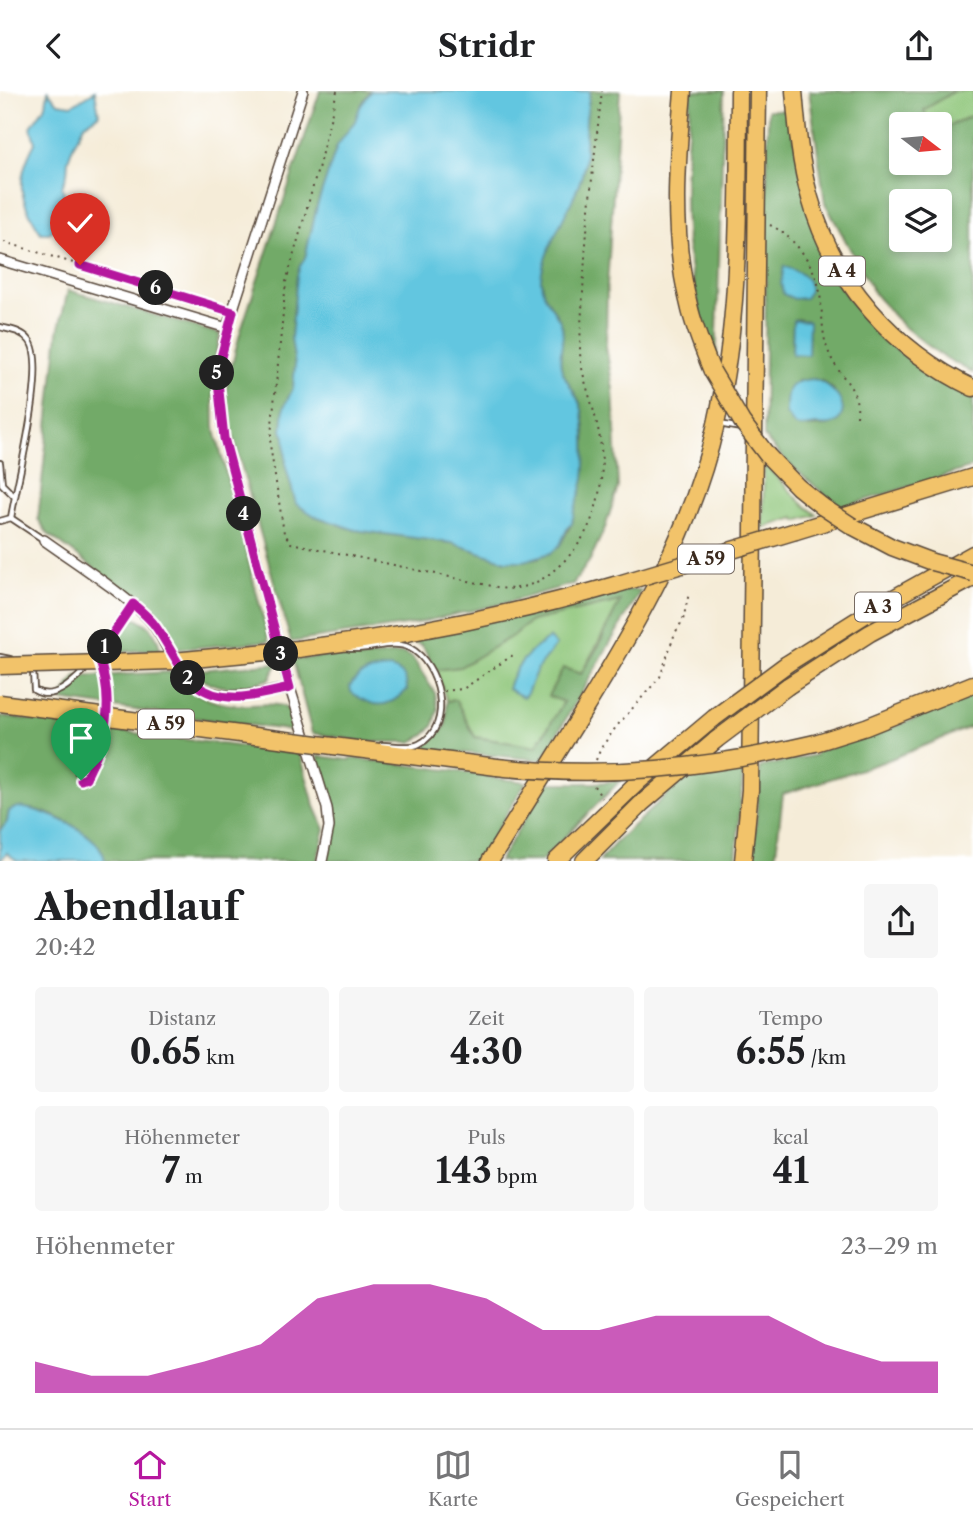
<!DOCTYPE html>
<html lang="de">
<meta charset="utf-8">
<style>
body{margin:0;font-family:"Libre Caslon Text",serif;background:#f6f6f6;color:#202124;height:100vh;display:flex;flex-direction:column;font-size:26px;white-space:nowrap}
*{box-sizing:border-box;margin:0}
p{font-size:23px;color:#757577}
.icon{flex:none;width:38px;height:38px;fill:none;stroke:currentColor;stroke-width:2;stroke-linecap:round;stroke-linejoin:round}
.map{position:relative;height:770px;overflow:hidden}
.side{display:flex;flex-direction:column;background:#fff;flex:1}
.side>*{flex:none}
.needle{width:46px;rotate:106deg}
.fabs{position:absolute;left:889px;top:21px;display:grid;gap:14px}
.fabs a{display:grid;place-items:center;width:63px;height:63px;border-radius:7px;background:#fff;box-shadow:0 4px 10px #0003;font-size:35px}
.pin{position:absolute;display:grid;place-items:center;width:60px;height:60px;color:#fff;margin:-72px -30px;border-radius:50% 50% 50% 0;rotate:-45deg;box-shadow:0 0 7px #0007}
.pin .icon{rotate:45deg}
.km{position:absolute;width:35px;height:35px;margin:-18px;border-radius:50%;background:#222;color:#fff;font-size:19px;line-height:35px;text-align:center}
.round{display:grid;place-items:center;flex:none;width:74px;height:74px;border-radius:7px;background:#f6f6f6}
.head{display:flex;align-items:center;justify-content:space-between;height:119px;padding:0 35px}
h1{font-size:38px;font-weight:700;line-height:52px}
.metrics{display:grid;grid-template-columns:repeat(3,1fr);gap:10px;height:119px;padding:7px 35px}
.metrics div{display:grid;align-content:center;border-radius:7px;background:#f6f6f6;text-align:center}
.metrics b{font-size:35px;font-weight:700}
.metrics small{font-size:19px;font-weight:400}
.metrics p{font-size:19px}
.chart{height:196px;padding:14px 35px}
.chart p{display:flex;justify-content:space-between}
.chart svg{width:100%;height:126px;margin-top:7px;fill:#b5179e;opacity:.7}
header{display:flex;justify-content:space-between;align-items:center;height:91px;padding:0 35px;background:#fff;font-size:32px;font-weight:700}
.dock{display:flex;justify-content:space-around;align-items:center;height:98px;border-top:2px solid #e0e0e0;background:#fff;font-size:19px;color:#757577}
.dock a{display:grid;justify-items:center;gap:4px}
.dock .on{color:#b5179e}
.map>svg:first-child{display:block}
.green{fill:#8dc578;stroke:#64784b;stroke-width:2}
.forest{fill:#72aa68;stroke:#566a43;stroke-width:2;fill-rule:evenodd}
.water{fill:#62c6e0;stroke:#4e787f;stroke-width:2}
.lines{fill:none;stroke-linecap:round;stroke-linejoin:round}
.lane-casing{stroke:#57473a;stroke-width:8}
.street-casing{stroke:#57473a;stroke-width:12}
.highway-casing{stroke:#57473a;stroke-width:19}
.path{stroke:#57473a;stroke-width:2;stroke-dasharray:2 5;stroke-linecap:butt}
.lane{stroke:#fff;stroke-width:4.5}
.street{stroke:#fff;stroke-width:9}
.highway{stroke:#f2c36a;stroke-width:16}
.highway-bridge-casing{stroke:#57473a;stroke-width:19;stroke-linecap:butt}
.highway-bridge{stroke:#f2c36a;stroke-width:16}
.route-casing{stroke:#fff;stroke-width:14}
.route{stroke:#b5179e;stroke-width:9}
.labels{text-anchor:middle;stroke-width:6;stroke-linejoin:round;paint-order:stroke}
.shield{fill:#fff;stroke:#766a62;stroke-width:2}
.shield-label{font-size:18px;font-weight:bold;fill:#3b2a1e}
</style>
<header><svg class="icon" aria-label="back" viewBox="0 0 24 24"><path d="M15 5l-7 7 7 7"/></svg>Stridr<svg class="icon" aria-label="share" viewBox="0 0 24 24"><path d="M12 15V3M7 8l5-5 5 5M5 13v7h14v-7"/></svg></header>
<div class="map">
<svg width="973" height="770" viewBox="0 0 973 770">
<rect width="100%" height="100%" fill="#fff"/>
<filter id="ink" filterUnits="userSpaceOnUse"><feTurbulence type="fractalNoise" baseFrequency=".0143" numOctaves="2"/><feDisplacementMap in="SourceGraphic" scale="14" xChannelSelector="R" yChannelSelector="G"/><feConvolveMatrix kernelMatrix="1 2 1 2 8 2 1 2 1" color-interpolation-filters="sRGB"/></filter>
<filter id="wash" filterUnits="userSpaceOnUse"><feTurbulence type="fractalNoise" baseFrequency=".00686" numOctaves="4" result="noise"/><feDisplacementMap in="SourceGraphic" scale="28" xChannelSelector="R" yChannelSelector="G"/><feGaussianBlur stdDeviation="1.57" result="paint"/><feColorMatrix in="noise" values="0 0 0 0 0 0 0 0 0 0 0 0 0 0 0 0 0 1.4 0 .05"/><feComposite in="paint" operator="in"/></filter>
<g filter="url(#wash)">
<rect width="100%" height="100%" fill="#f5ecd8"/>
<!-- green -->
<g class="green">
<path d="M954,0H973V24L945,37L940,33L929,32L924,19Z"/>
<path d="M764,373L802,412L817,424L796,430L795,427L763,437Z"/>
<path d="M621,510L581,583L563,577L564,611L536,656L475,646L456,610H447L436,579L460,576L514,544L531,530Z"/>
</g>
<!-- forest -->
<g class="forest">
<path d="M320,0H370L360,16L356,30L337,55L317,115L305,167L300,175L297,185L291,246L295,274L293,297L284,316L282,340L285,346L286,376L295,409L315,425L355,439L452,452L506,470L538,467L560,454L573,430L572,425C584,398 590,343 581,315C577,301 565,291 561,277C558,265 564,248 562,236C558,219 540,207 541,188C543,152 571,119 582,84C588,64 583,41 587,21C588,14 589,7 590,0H620L607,195L606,256L613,298L618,396L605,437L590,469L573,493L505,512L413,533L291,551L229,331L225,302L240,242Z"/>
<path d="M691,0H724L716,278C704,241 695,205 689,168C681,112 687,55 691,0Z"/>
<path d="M809,0H954L924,19L929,32L934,33H901V72H940V35L946,37L973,24V282L939,263L902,234L874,202L825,112ZM901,110H940V149H901Z"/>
<path d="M768,19H789C799,68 808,135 831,179C857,230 919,285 973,305V376L840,417L787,371L764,346ZM797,228L809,230L808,264L792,263L793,229ZM813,288L822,290L834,299L836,331L828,335L807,336L797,290Z"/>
<path d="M68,199L220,243L213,281L214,335L269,550L177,558L174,552L144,514L48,443L38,428L58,241Z"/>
<path d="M627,499H641L542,669L423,658L446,635L447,610L456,609L475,646L536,656L564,611L548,605L563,577L581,583L599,554L620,510L531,530L514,544L460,576L436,579L422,554L413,551V547Z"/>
<path d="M131,527C148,530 157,542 160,558L106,562L119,536Z"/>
<path d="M402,562L412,566L435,602L438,618L434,633L425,644L412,651H367L312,642L293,569L332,564L361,567Z"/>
<path d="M278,572L269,588C238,599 216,601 188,580Z"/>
<path d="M170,581C193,601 205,613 238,614C253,615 268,611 283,615L288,619L295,640L59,609L76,586Z"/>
<path d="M973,603V635L883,671L783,703L775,770H753L760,676L816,664V661L907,631Z"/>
<path d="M0,625L300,663L314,713L325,738L317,770H105C102,743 32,707 9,720L7,731L0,740Z"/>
<path d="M318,665L350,669L351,667L488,684V686L526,691L478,770H327C338,734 327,701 318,665Z"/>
<path d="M743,680L736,770H599L622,745L684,688Z"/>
<path d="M620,690L541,770H499L547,692H594Z"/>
</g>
<!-- water -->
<g class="water">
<path d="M48,0L58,12L72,14L95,0L99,23L84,34L74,53L68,69L67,83L62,96L65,105L55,123L54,138L49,142H41C18,107 15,89 35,52L31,36L46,14Z"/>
<path d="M371,0H590C589,7 588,14 587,21C583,41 588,64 582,84C572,119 545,152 541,187C540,204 553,216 560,230C567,244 558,261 561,276C564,289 578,303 582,319C586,336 586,371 584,388C581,404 573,418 572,433L568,436L560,454L551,462L524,470H506L452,452L355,439L315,425L296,413L286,376L285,346L282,340L284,316L293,297L295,274L291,247L297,185L300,175L305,167L317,115L337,55L355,30L360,16Z"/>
<path d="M784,175C797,181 810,183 810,200L805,207L794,208L783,203L781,192Z"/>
<path d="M793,229L809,230L808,264L792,263Z"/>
<path d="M813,288C829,291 857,318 834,333C829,336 823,334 817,334C809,335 803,337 795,335L786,323C786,299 786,290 813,288Z"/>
<path d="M549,547L556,554L537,578L527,602L523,606L508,598C514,574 529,561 549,547Z"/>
<path d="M390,577C403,581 407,586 407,599C387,619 372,617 351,601L350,595C359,580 374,579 390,577Z"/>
<path d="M17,716C41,717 102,741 105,770H17L7,762L0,770V740L7,731L9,720Z"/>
</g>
</g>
<g filter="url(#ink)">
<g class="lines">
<defs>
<g id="lane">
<path d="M0,236C11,239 22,240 29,249C49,272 16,394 11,427"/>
<path d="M719,333L741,337"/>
<path d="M0,372L2,393L14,405"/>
<path d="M0,430L11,427L44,449"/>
<path d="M346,557C366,562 390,547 410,557C439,572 456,635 419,653C409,658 393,654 382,654"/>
<path d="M0,566L10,568"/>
<path d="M33,579L34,599C53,611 72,592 85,579"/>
</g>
<g id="street">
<path d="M303,0L227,237L217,281L224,347L290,597L327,717L329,736L322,770"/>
<path d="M0,169L227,237"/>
<path d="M44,449C79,474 116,497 147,526C162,541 168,563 181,580C208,616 253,604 290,597"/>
</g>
<g id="highway">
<path d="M683,0C677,71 671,144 689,214C694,237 703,258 712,280"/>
<path d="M794,0C797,36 800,72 810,107C833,191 895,260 973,297"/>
<path d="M768,365L798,396L823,416"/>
<path d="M852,435L892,456L932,471"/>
<path d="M796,440L973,386"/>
<path d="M298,558C406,545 511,524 615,494"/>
<path d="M787,573L881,514L973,463"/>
<path d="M788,595L870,542L973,487"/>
<path d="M815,652L866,636L973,593"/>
<path d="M333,655L497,676"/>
<path d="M490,770C521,720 552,671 583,621C639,530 692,439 716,333C741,224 738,112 739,0"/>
<path d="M556,770L640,689L714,627"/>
<path d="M584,770L641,713L716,649"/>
<path d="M743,770L750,699L758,0"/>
</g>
</defs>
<!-- lane casing -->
<use href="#lane" class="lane-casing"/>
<!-- street casing -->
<use href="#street" class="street-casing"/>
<!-- highway casing -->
<use href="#highway" class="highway-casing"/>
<!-- path -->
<g class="path">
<path d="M337,0L318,78L286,191L270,354L284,442L291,452L506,498C532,497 545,488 562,472C601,436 609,378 596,329C591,307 581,284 580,261C580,242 582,222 583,202C586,135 594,67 602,0"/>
<path d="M770,134C794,145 817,176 820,203C823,223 821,244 829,262C839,287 860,296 857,325"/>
<path d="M4,151L222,217"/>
<path d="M103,559L127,523"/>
<path d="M106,586L108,612"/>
<path d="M444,600L463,598L516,562"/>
<path d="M596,669L601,657L616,636L660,586L675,542L683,529L689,502"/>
<path d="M74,682L81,689L87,687L95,669L104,638"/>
<path d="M594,695L602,707"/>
</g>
<!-- lane -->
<use href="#lane" class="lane"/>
<!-- street -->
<use href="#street" class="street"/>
<!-- highway -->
<use href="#highway" class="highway"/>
<defs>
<g id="highway-bridge">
<path d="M712,280L742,331L768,365"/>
<path d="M823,416L852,435"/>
<path d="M932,471L973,482"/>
<path d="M615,494L796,440"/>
<path d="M0,575L173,570L298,558"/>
<path d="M0,612L333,655"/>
<path d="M714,627L787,573"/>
<path d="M716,649L788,595"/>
<path d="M497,676C605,688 709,677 815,652"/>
</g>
</defs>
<!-- highway-bridge casing -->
<use href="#highway-bridge" class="highway-bridge-casing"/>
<!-- highway-bridge -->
<use href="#highway-bridge" class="highway-bridge"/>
</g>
</g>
<g class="lines" filter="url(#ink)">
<defs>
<path id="route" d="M80,174L233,221L217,281L224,347L290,597C275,600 258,605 242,606C185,610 180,567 153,532C147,525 140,519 133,513L98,565C115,610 107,645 86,687L81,689"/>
</defs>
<!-- route casing -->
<use href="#route" class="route-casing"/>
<!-- route -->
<use href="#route" class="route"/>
</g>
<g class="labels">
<!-- shield labels -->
<g class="shield">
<rect x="819" y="165.5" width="46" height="29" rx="5"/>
<rect x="678" y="453.5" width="56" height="29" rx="5"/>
<rect x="855" y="501.5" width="46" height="29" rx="5"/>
<rect x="138" y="618.5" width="56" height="29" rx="5"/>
</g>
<g class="shield-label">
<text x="842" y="186">A 4</text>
<text x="706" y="474">A 59</text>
<text x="878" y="522">A 3</text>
<text x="166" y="639">A 59</text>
</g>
</g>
</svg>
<div class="fabs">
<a><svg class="needle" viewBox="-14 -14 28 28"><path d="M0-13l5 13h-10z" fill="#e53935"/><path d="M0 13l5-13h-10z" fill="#757577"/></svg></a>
<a><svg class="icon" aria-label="layers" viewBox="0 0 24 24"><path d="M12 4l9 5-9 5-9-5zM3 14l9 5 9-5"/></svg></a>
</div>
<div class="pin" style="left:81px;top:689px;background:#1e9e55"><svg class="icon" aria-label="arrive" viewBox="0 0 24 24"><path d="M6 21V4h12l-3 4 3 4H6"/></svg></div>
<div class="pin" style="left:80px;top:174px;background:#d93025"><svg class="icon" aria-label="check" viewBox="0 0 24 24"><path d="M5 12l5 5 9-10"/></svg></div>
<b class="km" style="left:105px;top:556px">1</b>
<b class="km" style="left:188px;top:587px">2</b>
<b class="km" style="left:281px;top:563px">3</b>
<b class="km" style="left:244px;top:423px">4</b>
<b class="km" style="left:217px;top:282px">5</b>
<b class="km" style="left:156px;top:197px">6</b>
</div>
<section class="side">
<div class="head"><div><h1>Abendlauf</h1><p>20:42</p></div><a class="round"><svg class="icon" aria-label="share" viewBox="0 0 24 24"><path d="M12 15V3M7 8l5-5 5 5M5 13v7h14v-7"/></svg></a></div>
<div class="metrics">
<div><p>Distanz</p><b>0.65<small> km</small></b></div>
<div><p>Zeit</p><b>4:30</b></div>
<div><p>Tempo</p><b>6:55<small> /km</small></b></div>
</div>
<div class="metrics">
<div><p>Höhenmeter</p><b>7<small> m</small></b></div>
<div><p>Puls</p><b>143<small> bpm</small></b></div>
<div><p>kcal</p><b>41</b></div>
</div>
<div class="chart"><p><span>Höhenmeter</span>23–29 m</p>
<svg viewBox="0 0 160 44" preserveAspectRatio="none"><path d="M0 44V33L10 38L20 38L30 33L40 27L50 11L60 6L70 6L80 11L90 22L100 22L110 17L120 17L130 17L140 27L150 33L160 33V44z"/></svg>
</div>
</section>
<nav class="dock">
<a class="on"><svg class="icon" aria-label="home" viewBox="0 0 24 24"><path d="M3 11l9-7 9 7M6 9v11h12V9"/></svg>Start</a>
<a><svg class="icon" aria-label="map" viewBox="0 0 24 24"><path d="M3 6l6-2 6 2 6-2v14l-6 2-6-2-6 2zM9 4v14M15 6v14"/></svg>Karte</a>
<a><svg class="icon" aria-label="saved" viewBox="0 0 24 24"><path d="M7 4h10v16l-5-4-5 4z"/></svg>Gespeichert</a>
</nav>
